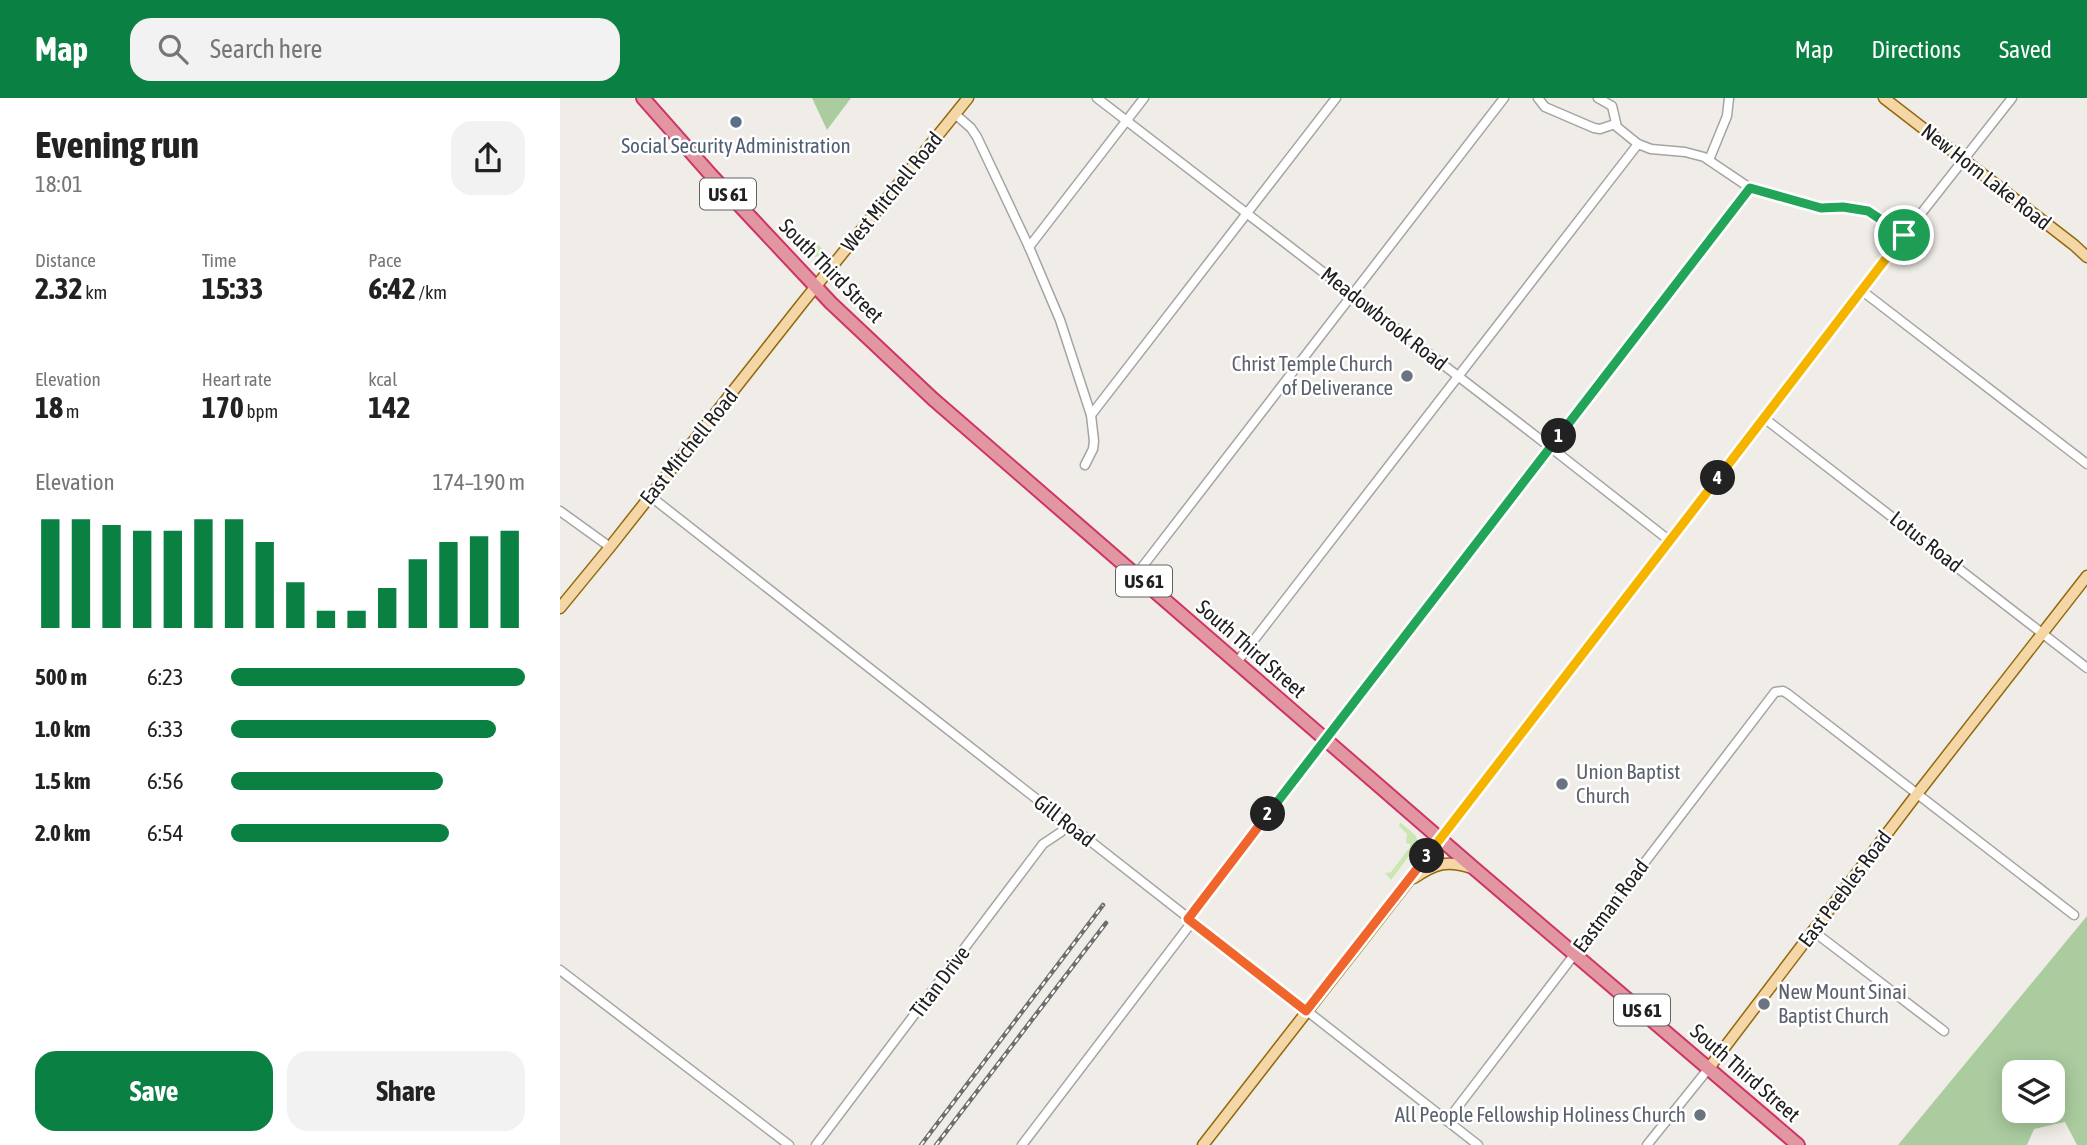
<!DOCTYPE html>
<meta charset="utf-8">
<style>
body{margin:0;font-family:"Asap Condensed",sans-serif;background:#f2f2f2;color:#222;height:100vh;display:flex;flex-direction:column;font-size:26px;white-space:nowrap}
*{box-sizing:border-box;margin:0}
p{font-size:23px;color:#767676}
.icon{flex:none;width:38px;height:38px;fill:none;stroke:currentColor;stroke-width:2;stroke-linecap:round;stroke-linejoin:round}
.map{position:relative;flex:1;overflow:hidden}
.sheet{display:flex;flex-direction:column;background:#fff;width:560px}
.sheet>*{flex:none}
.buttons{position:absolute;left:1442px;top:962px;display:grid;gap:14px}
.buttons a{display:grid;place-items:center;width:63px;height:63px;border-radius:14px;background:#fff;box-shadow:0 4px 18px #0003;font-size:35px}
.pin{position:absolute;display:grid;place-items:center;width:60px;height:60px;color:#fff;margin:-30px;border:4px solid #fff;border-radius:50%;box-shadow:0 2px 7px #0007}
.km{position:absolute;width:35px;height:35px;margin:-18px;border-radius:50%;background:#222;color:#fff;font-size:19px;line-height:35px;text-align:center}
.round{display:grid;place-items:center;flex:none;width:74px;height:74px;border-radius:21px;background:#f2f2f2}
.overview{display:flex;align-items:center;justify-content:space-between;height:119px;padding:0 35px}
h1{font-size:38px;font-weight:700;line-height:52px}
.figures{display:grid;grid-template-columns:repeat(3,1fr);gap:10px;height:119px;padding:7px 35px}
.figures div{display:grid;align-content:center}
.figures b{font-size:30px;font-weight:700}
.figures small{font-size:19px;font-weight:400}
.figures p{font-size:19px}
.chart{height:196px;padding:14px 35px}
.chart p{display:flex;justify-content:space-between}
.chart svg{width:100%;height:126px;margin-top:7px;stroke:#0b8043;stroke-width:6}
.cta{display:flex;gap:14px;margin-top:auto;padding:14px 35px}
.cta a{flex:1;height:80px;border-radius:21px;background:#0b8043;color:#fff;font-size:28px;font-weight:700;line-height:80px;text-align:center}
.cta a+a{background:#f2f2f2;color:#222}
ul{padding:0 35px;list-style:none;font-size:23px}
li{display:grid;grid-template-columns:112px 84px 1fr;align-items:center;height:52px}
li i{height:18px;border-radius:9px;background:#0b8043}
header{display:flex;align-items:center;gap:42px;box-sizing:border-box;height:98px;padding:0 35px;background:#0b8043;color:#fff}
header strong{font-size:33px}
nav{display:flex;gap:38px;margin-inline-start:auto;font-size:24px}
.search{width:490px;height:63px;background:#f2f2f2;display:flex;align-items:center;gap:18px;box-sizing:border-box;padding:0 24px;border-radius:21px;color:#767676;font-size:26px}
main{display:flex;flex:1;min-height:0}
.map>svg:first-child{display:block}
.grass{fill:#cae6b2}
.forest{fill:#abcc9f;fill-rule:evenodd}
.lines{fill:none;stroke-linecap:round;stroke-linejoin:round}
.minor-casing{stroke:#a4a4a4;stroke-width:11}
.major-casing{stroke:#91690b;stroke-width:13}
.highway-casing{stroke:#ce3465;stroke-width:16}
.minor{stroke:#fff;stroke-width:8}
.major{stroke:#f5d6a7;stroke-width:10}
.highway{stroke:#e196a1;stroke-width:12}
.rail-casing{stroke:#6e6e6e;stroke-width:4.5}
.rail{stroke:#fff;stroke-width:2;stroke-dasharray:5;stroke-linecap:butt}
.split-1-casing{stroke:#fff;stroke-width:14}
.split-2-casing{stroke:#fff;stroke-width:14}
.split-3-casing{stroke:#fff;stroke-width:14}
.split-4-casing{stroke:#fff;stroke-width:14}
.split-5-casing{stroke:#fff;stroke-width:14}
.split-1{stroke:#22a559;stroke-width:9}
.split-2{stroke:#22a559;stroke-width:9}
.split-3{stroke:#f0652b;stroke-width:9}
.split-4{stroke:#f5b400;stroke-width:9}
.split-5{stroke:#f5b400;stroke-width:9}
.service-dot{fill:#5c6f8a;stroke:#fff;stroke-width:2.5}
.worship-dot{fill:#6b7280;stroke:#fff;stroke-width:2.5}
.labels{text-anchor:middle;stroke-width:5;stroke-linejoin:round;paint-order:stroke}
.shield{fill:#fff;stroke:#636363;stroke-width:2}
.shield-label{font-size:19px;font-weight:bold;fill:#202020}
.service-label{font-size:21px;fill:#4e5e75;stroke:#fff}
.street-label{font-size:21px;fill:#202020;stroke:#fff}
.worship-label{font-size:21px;fill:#5b616d;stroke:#fff;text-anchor:end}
</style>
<header>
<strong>Map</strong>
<div class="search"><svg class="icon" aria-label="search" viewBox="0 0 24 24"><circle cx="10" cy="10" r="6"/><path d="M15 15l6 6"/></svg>Search here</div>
<nav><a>Map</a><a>Directions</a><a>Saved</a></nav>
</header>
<main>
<section class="sheet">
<div class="overview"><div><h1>Evening run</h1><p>18:01</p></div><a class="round"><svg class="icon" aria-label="share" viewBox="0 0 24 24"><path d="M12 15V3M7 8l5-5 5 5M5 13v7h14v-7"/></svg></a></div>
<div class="figures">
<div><p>Distance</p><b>2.32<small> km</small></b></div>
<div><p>Time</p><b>15:33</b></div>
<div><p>Pace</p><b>6:42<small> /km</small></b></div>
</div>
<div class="figures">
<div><p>Elevation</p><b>18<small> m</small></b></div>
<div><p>Heart rate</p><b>170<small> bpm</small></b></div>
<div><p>kcal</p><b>142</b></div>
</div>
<div class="chart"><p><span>Elevation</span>174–190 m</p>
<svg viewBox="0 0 160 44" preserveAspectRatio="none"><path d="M5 44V6M15 44V6M25 44V8M35 44V10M45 44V10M55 44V6M65 44V6M75 44V14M85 44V28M95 44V38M105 44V38M115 44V30M125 44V20M135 44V14M145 44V12M155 44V10"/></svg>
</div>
<ul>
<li><b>500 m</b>6:23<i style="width:100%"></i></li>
<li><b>1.0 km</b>6:33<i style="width:90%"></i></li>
<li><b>1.5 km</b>6:56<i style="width:72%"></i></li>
<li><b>2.0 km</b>6:54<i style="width:74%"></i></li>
</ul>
<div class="cta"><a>Save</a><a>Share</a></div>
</section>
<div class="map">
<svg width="1527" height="1047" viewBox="0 0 1527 1047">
<rect width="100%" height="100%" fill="#f0ede8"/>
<!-- grass -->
<g class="grass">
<path d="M240,145L258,147L265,153C254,165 246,157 236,147Z"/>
<path d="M840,724L856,738L858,746L831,782L825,775L831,774L850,749V746L846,745L847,736L839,728Z"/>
</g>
<!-- forest -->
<g class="forest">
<path d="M252,0H291L267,32Z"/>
<path d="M1527,818V1047H1517L1505,1024L1474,1031L1467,1047H1338ZM1454,975H1493V1013H1454Z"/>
</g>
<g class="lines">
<defs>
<g id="minor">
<path d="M537,0L990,349L1110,443"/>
<path d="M978,0L985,9L1034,30L1040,31L1055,26"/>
<path d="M1038,0L1052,8L1057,29L1078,46L1091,51L1125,54L1144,59L1190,90L1261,110L1283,109L1308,113L1344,137"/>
<path d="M395,16L411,30L417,39L469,149L500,222L531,317L534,343L533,351L525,367"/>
<path d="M1149,62L1167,18L1169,0"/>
<path d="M469,149L584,0"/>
<path d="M1301,192L1527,366"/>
<path d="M531,317L776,0"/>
<path d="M1204,320L1527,570"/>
<path d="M90,398L918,1047"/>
<path d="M0,413L50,449"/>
<path d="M576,477L944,0"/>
<path d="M677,564L1078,46"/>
<path d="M882,740L1301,192L1452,0"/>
<path d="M628,821L678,754L1190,90"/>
<path d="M1253,833L1384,933"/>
<path d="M0,872L229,1047"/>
<path d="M887,1023L1215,594L1223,593L1228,596L1514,817"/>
<path d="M256,1047L483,746L501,734L507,725"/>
<path d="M462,1047L632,824"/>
<path d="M1087,1047L1149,970"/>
</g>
<g id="major">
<path d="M1324,0L1514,147L1527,159"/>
<path d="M0,510L50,449L244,203L408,0"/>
<path d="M854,780C876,765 887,762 912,770"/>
<path d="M1149,970L1357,696L1527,478"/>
<path d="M643,1047L882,740"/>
</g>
<path id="highway" d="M83,0L151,77L271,205L373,301L916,772L1238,1047"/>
</defs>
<!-- minor casing -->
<use href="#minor" class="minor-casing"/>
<!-- major casing -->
<use href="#major" class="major-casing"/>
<!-- highway casing -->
<use href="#highway" class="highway-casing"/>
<!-- minor -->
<use href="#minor" class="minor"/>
<!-- major -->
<use href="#major" class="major"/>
<!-- highway -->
<use href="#highway" class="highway"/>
<defs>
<g id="rail">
<path d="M361,1047L543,807"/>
<path d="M376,1047L546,825"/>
</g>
</defs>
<!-- rail casing -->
<use href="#rail" class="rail-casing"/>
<!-- rail -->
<use href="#rail" class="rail"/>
</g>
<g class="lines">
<defs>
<path id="split-1" d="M999,338L1190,90L1261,110L1283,109L1308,113L1344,137"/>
<path id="split-2" d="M708,716L999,338"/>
<path id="split-3" d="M708,716L628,821L746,913L867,758"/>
<path id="split-4" d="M867,758L1158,380"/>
<path id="split-5" d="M1158,380L1344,137"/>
</defs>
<!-- split-1 casing -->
<use href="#split-1" class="split-1-casing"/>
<!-- split-2 casing -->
<use href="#split-2" class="split-2-casing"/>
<!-- split-3 casing -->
<use href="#split-3" class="split-3-casing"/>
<!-- split-4 casing -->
<use href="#split-4" class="split-4-casing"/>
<!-- split-5 casing -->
<use href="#split-5" class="split-5-casing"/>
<!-- split-1 -->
<use href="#split-1" class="split-1"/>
<!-- split-2 -->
<use href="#split-2" class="split-2"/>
<!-- split-3 -->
<use href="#split-3" class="split-3"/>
<!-- split-4 -->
<use href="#split-4" class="split-4"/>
<!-- split-5 -->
<use href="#split-5" class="split-5"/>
</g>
<!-- markers -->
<circle class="service-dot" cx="176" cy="24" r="7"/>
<g class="worship-dot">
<circle cx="847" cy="278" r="7"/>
<circle cx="1002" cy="686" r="7"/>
<circle cx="1204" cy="906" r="7"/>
<circle cx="1140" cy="1017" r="7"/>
</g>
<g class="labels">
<!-- shield labels -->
<g class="shield">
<rect x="140" y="80.5" width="56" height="31" rx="5"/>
<rect x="556" y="467.5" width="56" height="31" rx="5"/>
<rect x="1054" y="896.5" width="56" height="31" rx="5"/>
</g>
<g class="shield-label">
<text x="168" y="103">US 61</text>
<text x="584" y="490">US 61</text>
<text x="1082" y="919">US 61</text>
</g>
<!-- service labels -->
<g class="service-label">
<text x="176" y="55">Social Security Administration</text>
</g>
<!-- street labels -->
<g class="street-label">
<text transform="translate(1426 79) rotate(38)" y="7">New Horn Lake Road</text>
<text transform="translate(332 94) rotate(-51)" y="7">West Mitchell Road</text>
<text transform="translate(271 173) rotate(45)" y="7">South Third Street</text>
<text transform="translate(824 221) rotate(38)" y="7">Meadowbrook Road</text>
<text transform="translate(129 349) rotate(-51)" y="7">East Mitchell Road</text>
<text transform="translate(1366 444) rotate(38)" y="7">Lotus Road</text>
<text transform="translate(691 551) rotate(41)" y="7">South Third Street</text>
<text transform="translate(504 723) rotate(38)" y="7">Gill Road</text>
<text transform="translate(1285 791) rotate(-53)" y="7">East Peebles Road</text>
<text transform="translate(1051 808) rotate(-53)" y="7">Eastman Road</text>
<text transform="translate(380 884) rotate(-53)" y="7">Titan Drive</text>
<text transform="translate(1185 975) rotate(41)" y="7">South Third Street</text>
</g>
<!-- worship labels -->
<g class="worship-label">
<text x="833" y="273">Christ Temple Church<tspan x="833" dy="24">of Deliverance</tspan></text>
<text x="1016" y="681" text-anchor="start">Union Baptist<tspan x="1016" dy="24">Church</tspan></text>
<text x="1218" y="901" text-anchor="start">New Mount Sinai<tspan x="1218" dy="24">Baptist Church</tspan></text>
<text x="1126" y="1024">All People Fellowship Holiness Church</text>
</g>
</g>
</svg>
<div class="buttons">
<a><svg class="icon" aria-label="layers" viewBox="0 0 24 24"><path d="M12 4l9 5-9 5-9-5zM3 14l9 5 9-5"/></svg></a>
</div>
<div class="pin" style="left:1344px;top:137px;background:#1e9e55"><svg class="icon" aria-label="arrive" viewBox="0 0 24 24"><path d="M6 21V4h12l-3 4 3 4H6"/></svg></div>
<b class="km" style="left:999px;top:338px">1</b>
<b class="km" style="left:708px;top:716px">2</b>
<b class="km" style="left:867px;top:758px">3</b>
<b class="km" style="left:1158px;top:380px">4</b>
</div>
</main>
